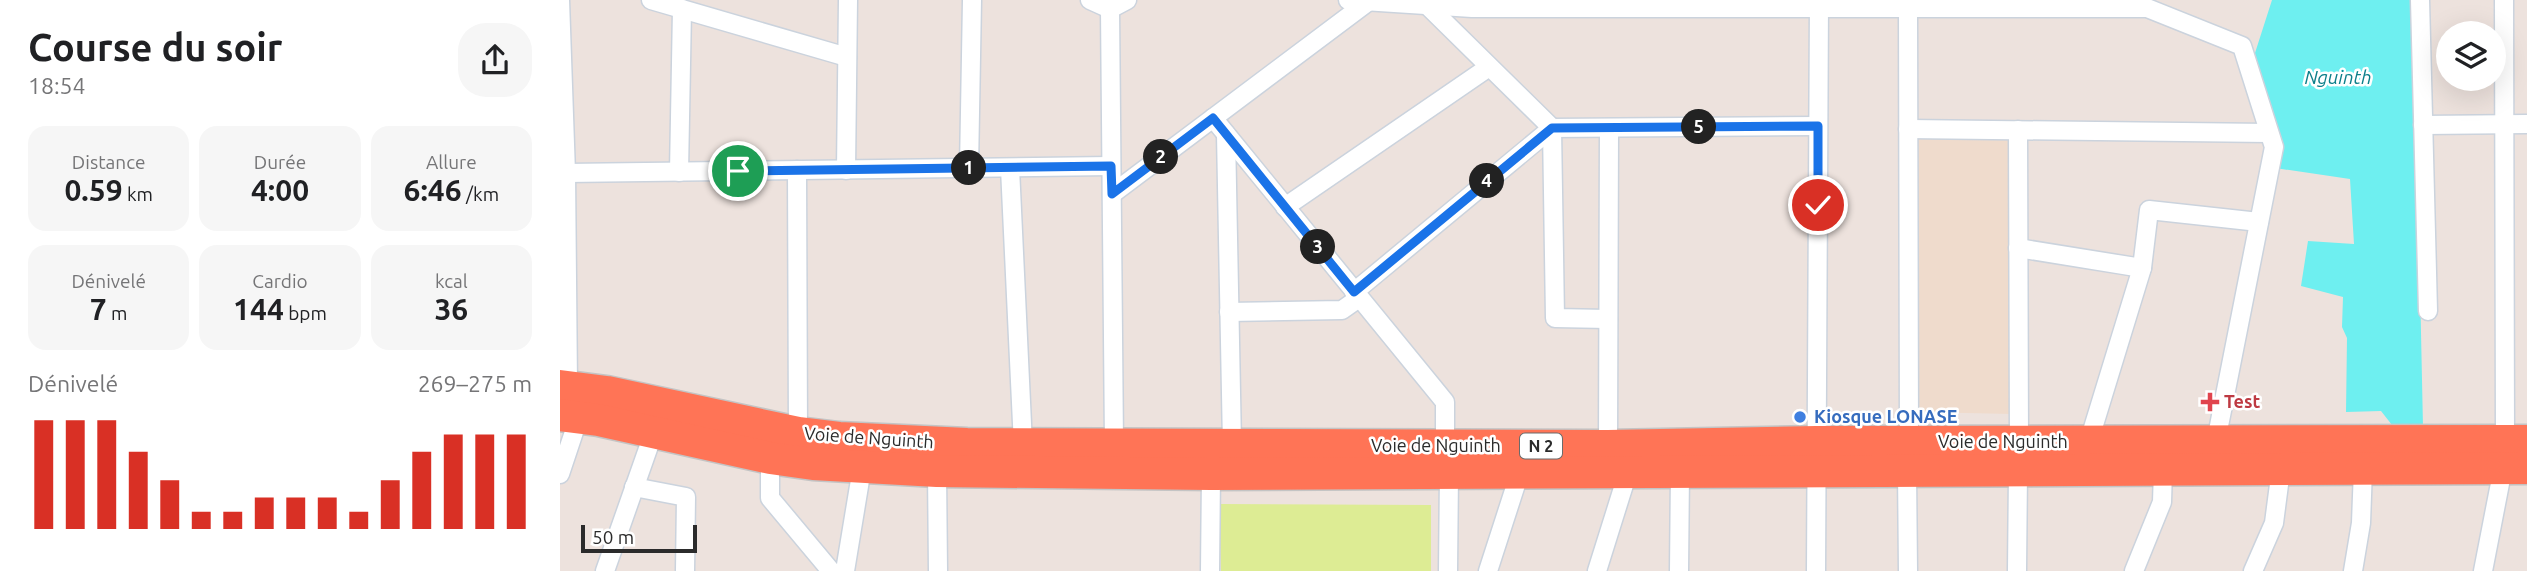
<!DOCTYPE html>
<html lang="fr">
<meta charset="utf-8">
<style>
body{margin:0;font-family:Ubuntu,sans-serif;background:#f6f6f6;color:#202124;height:100vh;display:flex;flex-direction:column;font-size:26px;white-space:nowrap}
*{box-sizing:border-box;margin:0}
p{font-size:23px;color:#757577}
.icon{flex:none;width:38px;height:38px;fill:none;stroke:currentColor;stroke-width:2;stroke-linecap:round;stroke-linejoin:round}
.map{position:relative;flex:1;overflow:hidden}
.panel{display:flex;flex-direction:column;background:#fff;width:560px}
.panel>*{flex:none}
.controls{position:absolute;left:1876px;top:21px;display:grid;gap:14px}
.controls a{display:grid;place-items:center;width:70px;height:70px;border-radius:50%;background:#fff;box-shadow:0 7px 28px #0002;font-size:35px}
.scale{position:absolute;left:21px;bottom:18px;width:116px;box-sizing:border-box;padding-left:7px;border:4px solid #2b2b2b;border-top:0;font-size:19px;line-height:24px;white-space:nowrap;color:#2b2b2b;-webkit-text-stroke:5px #fff;paint-order:stroke}
.pin{position:absolute;display:grid;place-items:center;width:60px;height:60px;color:#fff;margin:-30px;border:4px solid #fff;border-radius:50%;box-shadow:0 2px 7px #0007}
.km{position:absolute;width:35px;height:35px;margin:-18px;border-radius:50%;background:#222;color:#fff;font-size:19px;line-height:35px;text-align:center}
.round{display:grid;place-items:center;flex:none;width:74px;height:74px;border-radius:28px;background:#f6f6f6}
.headline{display:flex;align-items:center;justify-content:space-between;height:119px;padding:0 28px}
h1{font-size:38px;font-weight:700;line-height:52px}
.stats{display:grid;grid-template-columns:repeat(3,1fr);gap:10px;height:119px;padding:7px 28px}
.stats div{display:grid;align-content:center;border-radius:18px;background:#f6f6f6;text-align:center}
.stats b{font-size:30px;font-weight:700}
.stats small{font-size:19px;font-weight:400}
.stats p{font-size:19px}
.chart{height:196px;padding:14px 28px}
.chart p{display:flex;justify-content:space-between}
.chart svg{width:100%;height:126px;margin-top:7px;stroke:#d93025;stroke-width:6}
main{display:flex;flex:1;min-height:0}
.map>svg:first-child{display:block}
.education{fill:#efdbcc}
.pitch{fill:#ddec94}
.water{fill:#6eeff0}
.lines{fill:none;stroke-linecap:round;stroke-linejoin:round}
.street-casing{stroke:#cbd3dd;stroke-width:21}
.highway-casing{stroke:#c4c4c4;stroke-width:35}
.street{stroke:#fff;stroke-width:18}
.highway{stroke:#ff7456;stroke-width:32}
.route-casing{stroke:#fff;stroke-width:14}
.route{stroke:#1a73e8;stroke-width:9}
.health-dot{fill:#e0444e;stroke:#fff;stroke-width:2.5}
.shop-dot{fill:#3f7fe0;stroke:#fff;stroke-width:2.5}
.labels{text-anchor:middle;stroke-width:5;stroke-linejoin:round;paint-order:stroke}
.shield{fill:#fff;stroke:#6b6b6b;stroke-width:2}
.shield-label{font-size:16px;font-weight:bold;fill:#2b2b2b}
.health-label{font-size:18px;font-weight:bold;fill:#be3a42;stroke:#fff;text-anchor:start}
.shop-label{font-size:18px;font-weight:bold;fill:#366cbe;stroke:#fff;text-anchor:start}
.street-label{font-size:18px;fill:#2b2b2b;stroke:#fff}
.water-label{font-size:19px;font-style:italic;fill:#0c7f8a;stroke:#fff}
</style>
<main>
<section class="panel">
<div class="headline"><div><h1>Course du soir</h1><p>18:54</p></div><a class="round"><svg class="icon" aria-label="share" viewBox="0 0 24 24"><path d="M12 15V3M7 8l5-5 5 5M5 13v7h14v-7"/></svg></a></div>
<div class="stats">
<div><p>Distance</p><b>0.59<small> km</small></b></div>
<div><p>Durée</p><b>4:00</b></div>
<div><p>Allure</p><b>6:46<small> /km</small></b></div>
</div>
<div class="stats">
<div><p>Dénivelé</p><b>7<small> m</small></b></div>
<div><p>Cardio</p><b>144<small> bpm</small></b></div>
<div><p>kcal</p><b>36</b></div>
</div>
<div class="chart"><p><span>Dénivelé</span>269–275 m</p>
<svg viewBox="0 0 160 44" preserveAspectRatio="none"><path d="M5 44V6M15 44V6M25 44V6M35 44V17M45 44V27M55 44V38M65 44V38M75 44V33M85 44V33M95 44V33M105 44V38M115 44V27M125 44V17M135 44V11M145 44V11M155 44V11"/></svg>
</div>
</section>
<div class="map">
<svg width="1967" height="571" viewBox="0 0 1967 571">
<rect width="100%" height="100%" fill="#ede2dd"/>
<!-- education -->
<path class="education" d="M1355,135L1449,137L1452,414L1359,412Z"/>
<!-- pitch -->
<path class="pitch" d="M659,504L871,505V571H661Z"/>
<!-- water -->
<path class="water" d="M1712,0H1854L1863,427L1832,425L1821,411L1786,412L1787,338L1782,327L1783,297L1741,286L1748,241L1794,244L1790,179L1715,168L1696,73L1695,53Z"/>
<g class="lines">
<defs>
<g id="street">
<path d="M0,0L6,173L8,386"/>
<path d="M91,0L287,57"/>
<path d="M530,0L550,9L567,0"/>
<path d="M788,0L912,8H1587L1682,46L1714,147L1656,441"/>
<path d="M1860,0L1868,311"/>
<path d="M1944,0L1945,441"/>
<path d="M867,5L992,128L995,318L1048,319"/>
<path d="M1348,8L1349,443"/>
<path d="M550,9L554,445"/>
<path d="M653,118L885,402V446"/>
<path d="M1863,125L1967,124"/>
<path d="M1348,129L1709,133"/>
<path d="M1458,130L1459,442"/>
<path d="M666,134L672,445"/>
<path d="M409,168L412,0"/>
<path d="M450,168L463,445"/>
<path d="M237,170L238,433"/>
<path d="M286,170L288,0"/>
<path d="M119,172L122,9"/>
<path d="M6,173L551,166"/>
<path d="M552,194L809,1"/>
<path d="M725,207L929,67"/>
<path d="M1458,248L1582,268"/>
<path d="M794,292L992,128L1258,126"/>
<path d="M669,312L782,310L799,298"/>
<path d="M1529,441L1582,268L1589,210L1699,222"/>
<path d="M1048,446L1049,128"/>
<path d="M210,458V498L271,571"/>
<path d="M377,471L378,571"/>
<path d="M1347,471L1348,571"/>
<path d="M0,474L19,417"/>
<path d="M74,487L126,497L125,571"/>
<path d="M45,571L96,426"/>
<path d="M285,571L302,468"/>
<path d="M650,571L651,474"/>
<path d="M888,571L889,473"/>
<path d="M928,571L960,472"/>
<path d="M1037,571L1068,472"/>
<path d="M1119,571L1120,472"/>
<path d="M1256,571L1259,0"/>
<path d="M1457,571L1458,471"/>
<path d="M1574,571L1602,502L1603,470"/>
<path d="M1693,571L1714,523L1721,469"/>
<path d="M1793,571L1801,523L1803,469"/>
<path d="M1923,571L1943,468"/>
</g>
<g id="highway">
<path d="M0,386L47,392L238,433L279,438L407,444L1048,446L1256,442L1967,441"/>
<path d="M0,415L38,420L210,458L253,464L377,471L651,474L1967,468"/>
</g>
</defs>
<!-- street casing -->
<use href="#street" class="street-casing"/>
<!-- highway casing -->
<use href="#highway" class="highway-casing"/>
<!-- street -->
<use href="#street" class="street"/>
<!-- highway -->
<use href="#highway" class="highway"/>
</g>
<g class="lines">
<defs>
<path id="route" d="M178,171L551,166L552,194L653,118L794,292L992,128L1258,126V205"/>
</defs>
<!-- route casing -->
<use href="#route" class="route-casing"/>
<!-- route -->
<use href="#route" class="route"/>
</g>
<!-- markers -->
<path class="health-dot" d="M1646.5 391.5h7v7h7v7h-7v7h-7v-7h-7v-7h7z"/>
<circle class="shop-dot" cx="1240" cy="417" r="7"/>
<g class="labels">
<!-- shield labels -->
<rect class="shield" x="960" y="433.5" width="42" height="25" rx="5"/>
<g class="shield-label">
<text x="981" y="452">N 2</text>
</g>
<!-- health labels -->
<g class="health-label">
<text x="1664" y="408">Test</text>
</g>
<!-- shop labels -->
<g class="shop-label">
<text x="1254" y="423">Kiosque LONASE</text>
</g>
<!-- street labels -->
<g class="street-label">
<text transform="translate(309 438) rotate(4)" y="6">Voie de Nguinth</text>
<text x="1443" y="448">Voie de Nguinth</text>
<text x="876" y="452">Voie de Nguinth</text>
</g>
<!-- water labels -->
<g class="water-label">
<text x="1778" y="84">Nguinth</text>
</g>
</g>
</svg>
<div class="controls">
<a><svg class="icon" aria-label="layers" viewBox="0 0 24 24"><path d="M12 4l9 5-9 5-9-5zM3 14l9 5 9-5"/></svg></a>
</div>
<div class="scale">50 m</div>
<div class="pin" style="left:178px;top:171px;background:#1e9e55"><svg class="icon" aria-label="arrive" viewBox="0 0 24 24"><path d="M6 21V4h12l-3 4 3 4H6"/></svg></div>
<div class="pin" style="left:1258px;top:205px;background:#d93025"><svg class="icon" aria-label="check" viewBox="0 0 24 24"><path d="M5 12l5 5 9-10"/></svg></div>
<b class="km" style="left:409px;top:168px">1</b>
<b class="km" style="left:601px;top:157px">2</b>
<b class="km" style="left:758px;top:247px">3</b>
<b class="km" style="left:927px;top:181px">4</b>
<b class="km" style="left:1139px;top:127px">5</b>
</div>
</main>
